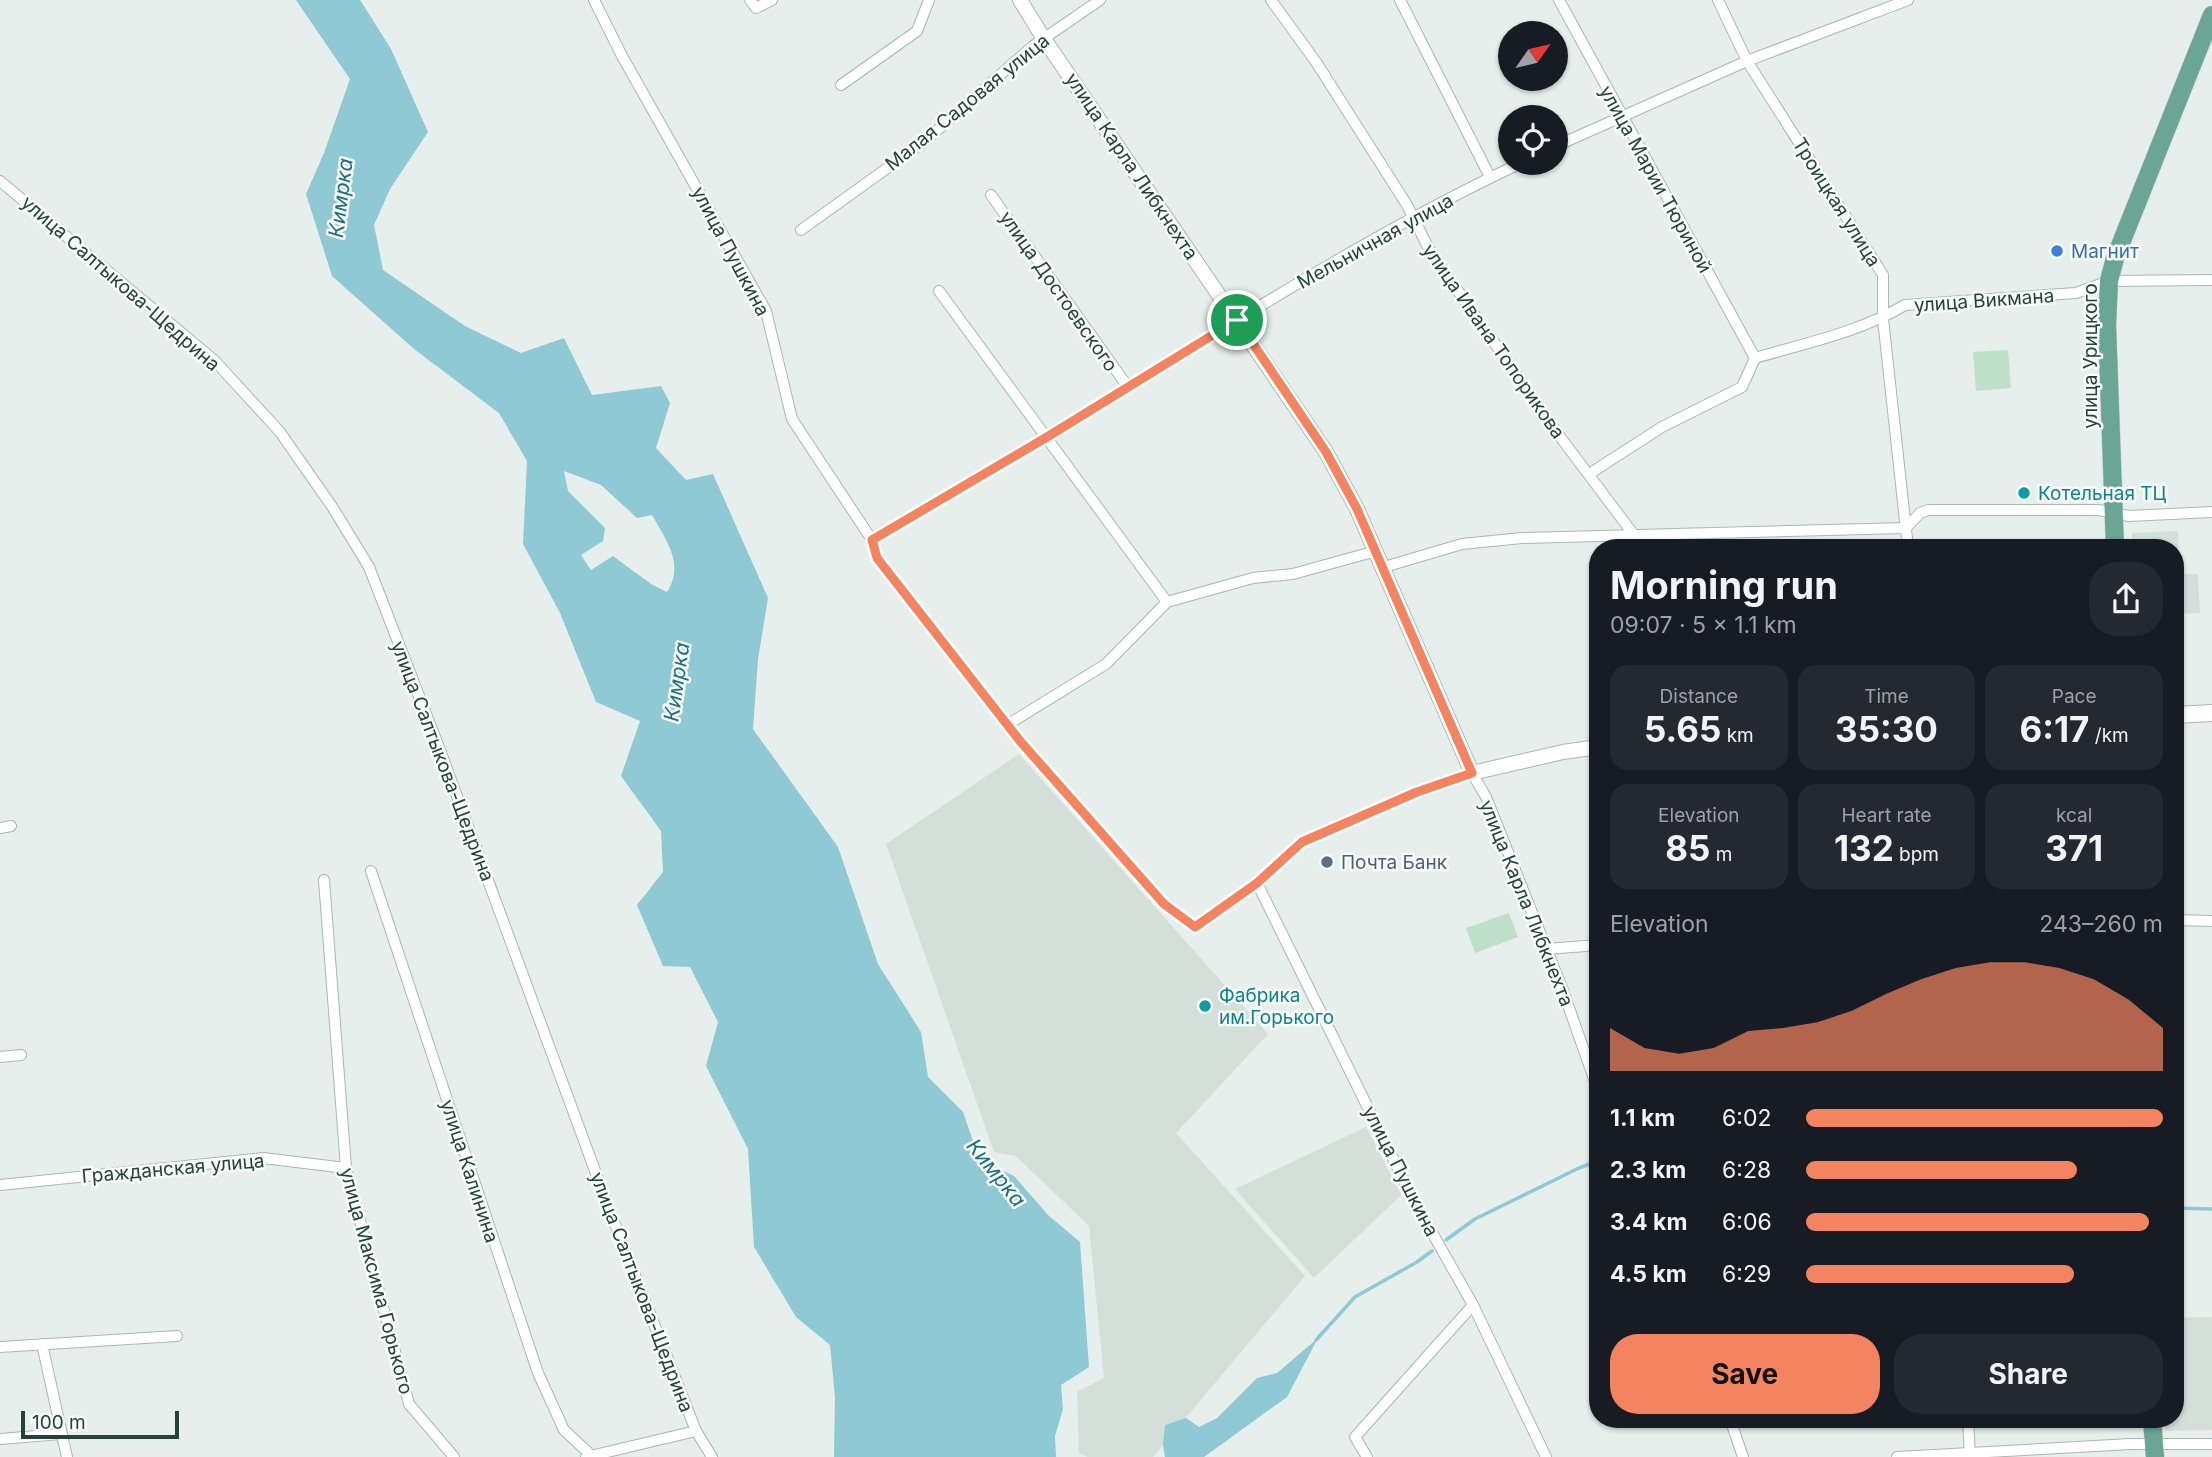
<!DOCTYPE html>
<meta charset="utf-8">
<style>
body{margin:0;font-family:Inter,sans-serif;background:#242831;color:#f1f3f6;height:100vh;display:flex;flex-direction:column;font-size:26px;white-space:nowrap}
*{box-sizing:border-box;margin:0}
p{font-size:23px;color:#9ea1a6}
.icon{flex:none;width:38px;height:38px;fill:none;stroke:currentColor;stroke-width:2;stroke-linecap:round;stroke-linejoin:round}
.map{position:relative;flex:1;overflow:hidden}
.drawer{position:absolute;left:1589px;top:539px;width:595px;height:889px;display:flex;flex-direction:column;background:#171b24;border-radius:28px;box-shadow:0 2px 5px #0004}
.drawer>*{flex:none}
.needle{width:46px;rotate:56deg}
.buttons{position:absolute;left:1498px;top:21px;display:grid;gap:14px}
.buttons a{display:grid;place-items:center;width:70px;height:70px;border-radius:50%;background:#171b24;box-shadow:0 2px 5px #0004;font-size:35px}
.scale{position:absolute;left:21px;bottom:18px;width:158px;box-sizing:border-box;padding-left:7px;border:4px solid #24423a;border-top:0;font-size:19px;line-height:24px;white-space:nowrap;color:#24423a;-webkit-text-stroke:5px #f7fbf9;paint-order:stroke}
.pin{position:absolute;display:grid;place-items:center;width:60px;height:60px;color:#fff;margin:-30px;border:4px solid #fff;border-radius:50%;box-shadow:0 2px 7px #0007}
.round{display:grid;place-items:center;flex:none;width:74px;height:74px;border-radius:28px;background:#242831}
.headline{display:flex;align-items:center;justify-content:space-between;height:119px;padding:0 21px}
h1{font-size:38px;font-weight:700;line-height:52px}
.stats{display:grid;grid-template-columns:repeat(3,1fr);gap:10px;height:119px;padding:7px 21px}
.stats div{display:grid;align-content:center;border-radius:18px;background:#242831;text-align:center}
.stats b{font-size:35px;font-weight:700}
.stats small{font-size:19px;font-weight:400}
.stats p{font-size:19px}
.chart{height:196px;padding:14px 21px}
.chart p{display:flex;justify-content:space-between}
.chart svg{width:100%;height:126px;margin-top:7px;fill:#f4845f;opacity:.7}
.button{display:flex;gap:14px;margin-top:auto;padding:14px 21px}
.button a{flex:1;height:80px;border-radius:28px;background:#f4845f;color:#111;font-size:28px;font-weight:700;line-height:80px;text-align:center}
.button a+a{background:#242831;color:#f1f3f6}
ul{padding:0 21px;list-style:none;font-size:23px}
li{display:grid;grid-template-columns:112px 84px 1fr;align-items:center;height:52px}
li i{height:18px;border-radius:9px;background:#f4845f}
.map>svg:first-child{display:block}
.built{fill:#d4dfda}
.green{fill:#bfe0c8}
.water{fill:#8ec9d4;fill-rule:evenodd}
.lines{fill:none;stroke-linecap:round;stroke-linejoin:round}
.stream{stroke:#8ec9d4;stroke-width:3.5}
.minor-casing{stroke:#a8b8b2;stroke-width:12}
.tertiary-casing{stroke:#a8b8b2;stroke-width:16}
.secondary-casing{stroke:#a4bbb3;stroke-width:18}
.primary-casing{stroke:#c2cac8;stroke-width:19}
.minor{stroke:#fff;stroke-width:10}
.tertiary{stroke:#fff;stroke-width:14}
.secondary{stroke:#fff;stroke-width:16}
.primary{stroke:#6aa596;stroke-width:18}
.route-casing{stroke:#fff;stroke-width:14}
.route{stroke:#f4845f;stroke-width:9}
.shop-dot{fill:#3f7fe0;stroke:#f7fbf9;stroke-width:2.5}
.culture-dot{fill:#0f9aa8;stroke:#f7fbf9;stroke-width:2.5}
.service-dot{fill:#5c6f8a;stroke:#f7fbf9;stroke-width:2.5}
.labels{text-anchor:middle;stroke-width:5;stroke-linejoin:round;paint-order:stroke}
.street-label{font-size:19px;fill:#24423a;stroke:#f7fbf9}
.shop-label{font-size:19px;fill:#366cbe;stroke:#f7fbf9;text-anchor:start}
.culture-label{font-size:19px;fill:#0d838f;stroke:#f7fbf9;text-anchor:start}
.service-label{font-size:19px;fill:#4e5e75;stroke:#f7fbf9;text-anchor:start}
.water-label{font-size:21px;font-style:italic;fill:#1c6f80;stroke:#f7fbf9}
</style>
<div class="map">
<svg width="2212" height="1457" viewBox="0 0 2212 1457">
<rect width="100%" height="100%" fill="#e6efeb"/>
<!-- built -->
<g class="built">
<path d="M2178,531L2180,574H2198L2200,613L2175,614V548H2132V533Z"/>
<path d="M1019,754L1268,1034L1176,1133L1305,1276L1153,1457H1088L1079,1453L1077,1392L1104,1378L1089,1226L1016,1156L994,1152L886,844Z"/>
<path d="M1366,1127L1401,1195L1314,1278L1235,1189Z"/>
<path d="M2212,1317V1430L2165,1431V1419H2175V1318Z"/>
</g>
<!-- green -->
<g class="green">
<path d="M2008,350L2011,388L1976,391L1973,352Z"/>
<path d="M1509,913L1518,937L1475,953L1466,928Z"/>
</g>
<!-- water -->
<g class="water">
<path d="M296,0H360L391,49L428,132L390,189L374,225L383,270L465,326L521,353L564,338L592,395L661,386L670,403L656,448L686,480L713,474L768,598L758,659L753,729L838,847L878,964L921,1032L928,1077L963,1112L979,1159L1014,1176L1048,1215L1080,1242L1089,1367L1061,1385L1063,1409L1055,1436L1056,1457H834L835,1397L830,1345L796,1317L754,1247L748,1149L706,1066L718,1022L690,967L663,966L637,905L663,872L661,831L621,776L640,721L596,702L560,613L523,544L527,461L499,413L414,349L332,276L306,194L324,153L350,79ZM564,471L601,485L637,518L652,515C666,540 685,564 667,592L651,584L613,556L591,570L581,555L603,541L605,528L568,491Z"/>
<path d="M1318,1338L1287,1397L1204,1457H1165L1163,1445L1165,1425L1186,1418L1199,1427L1217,1418L1257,1378L1277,1373Z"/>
</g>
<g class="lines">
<!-- stream -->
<g class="stream">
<path d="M2175,1208L2212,1209"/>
<path d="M1446,1240L1475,1219L1579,1168L1598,1161"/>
<path d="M1316,1340L1355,1297L1417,1262L1432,1251"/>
</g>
<defs>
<g id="minor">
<path d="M594,0L622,56L766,311L792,419L872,540L877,558L1020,741L1164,904L1195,927L1257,883L1302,842L1417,792L1472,773L1486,797L1562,988L1598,1090"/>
<path d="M750,0L756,8L772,0"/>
<path d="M1271,0L1316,62L1407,205L1430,251L1561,438L1634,535"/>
<path d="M1400,0L1490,177"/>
<path d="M1559,0L1755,358"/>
<path d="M1718,0L1747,61L1883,275V319L1908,548"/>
<path d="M841,85L917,31L929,0"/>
<path d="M1556,146L1747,61L1908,0"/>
<path d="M0,181L214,360L280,432L333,508L369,567L440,750L611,1214L696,1431L712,1457"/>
<path d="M991,195L1128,387"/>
<path d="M801,230L925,141L1033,46L1100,0"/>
<path d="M939,291L1167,602"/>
<path d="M1755,358C1806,343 1860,332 1905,305L2076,293L2109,281L2212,280"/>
<path d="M1589,474L1662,427L1742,387L1755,358"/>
<path d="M872,540C958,490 1043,439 1128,387C1256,308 1385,227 1521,163"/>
<path d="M1384,567L1462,544L1522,538L1906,528L1920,513L1928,510H2099L2129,516L2212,512"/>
<path d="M1007,725L1106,664L1167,602L1253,578L1293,574L1376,551"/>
<path d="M0,828L11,826"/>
<path d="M371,871L538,1373L564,1430L593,1457"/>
<path d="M324,880L346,1168L409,1404L454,1457"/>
<path d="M1257,883L1412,1197L1473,1305L1546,1457"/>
<path d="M2175,920L2212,921"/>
<path d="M1546,949L1598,945"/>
<path d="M0,1057L21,1055"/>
<path d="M0,1185L263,1158L346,1168"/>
<path d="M42,1344L67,1457"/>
<path d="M0,1347L177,1336"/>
<path d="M1730,1419L1743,1457"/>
<path d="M1968,1419L1970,1457"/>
<path d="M0,1439L61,1434"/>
<path d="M586,1457L696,1431"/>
<path d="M1367,1457L1355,1437L1473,1305"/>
<path d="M1897,1457L2131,1444H2212"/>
</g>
<path id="tertiary" d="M1020,0L1044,39L1326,452L1357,509L1472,773L1563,752L1598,747"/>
<path id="secondary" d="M2175,715L2212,713"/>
<g id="primary">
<path d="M2115,548L2107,325L2109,281L2115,258L2212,15"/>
<path d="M2152,1419L2155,1457"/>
</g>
</defs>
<!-- minor casing -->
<use href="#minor" class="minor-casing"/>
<!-- tertiary casing -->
<use href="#tertiary" class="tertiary-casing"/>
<!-- secondary casing -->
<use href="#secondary" class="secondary-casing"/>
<!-- primary casing -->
<use href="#primary" class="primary-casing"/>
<!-- minor -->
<use href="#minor" class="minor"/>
<!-- tertiary -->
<use href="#tertiary" class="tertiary"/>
<!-- secondary -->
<use href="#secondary" class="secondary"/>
<!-- primary -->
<use href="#primary" class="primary"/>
</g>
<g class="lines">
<defs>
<path id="route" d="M1237,320L1326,452L1357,509L1472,773L1417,792L1302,842L1257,883L1195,927L1164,904L1020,741L877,558L872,540L1047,437Z"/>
</defs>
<!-- route casing -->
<use href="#route" class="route-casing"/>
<!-- route -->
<use href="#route" class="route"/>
</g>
<!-- markers -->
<circle class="shop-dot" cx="2057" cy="251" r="7"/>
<g class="culture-dot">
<circle cx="2024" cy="493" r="7"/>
<circle cx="1205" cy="1006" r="7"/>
</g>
<circle class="service-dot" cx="1327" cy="862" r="7"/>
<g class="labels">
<!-- street labels -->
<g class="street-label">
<text transform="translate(967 102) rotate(-39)" y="7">Малая Садовая улица</text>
<text transform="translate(1132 166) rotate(56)" y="7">улица Карла Либкнехта</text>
<text transform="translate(1656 179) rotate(61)" y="7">улица Марии Тюриной</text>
<text transform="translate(1837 202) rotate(58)" y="7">Троицкая улица</text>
<text transform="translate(1375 241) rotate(-29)" y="7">Мельничная улица</text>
<text transform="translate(731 251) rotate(62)" y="7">улица Пушкина</text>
<text transform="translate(121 283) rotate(41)" y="7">улица Салтыкова-Щедрина</text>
<text transform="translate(1059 291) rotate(55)" y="7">улица Достоевского</text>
<text transform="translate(1984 300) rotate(-4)" y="7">улица Викмана</text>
<text transform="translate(1494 341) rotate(55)" y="7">улица Ивана Топорикова</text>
<text transform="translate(2090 356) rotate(-90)" y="7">улица Урицкого</text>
<text transform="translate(443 761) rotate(69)" y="7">улица Салтыкова-Щедрина</text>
<text transform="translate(1527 903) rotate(68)" y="7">улица Карла Либкнехта</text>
<text transform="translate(173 1168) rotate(-5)" y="7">Гражданская улица</text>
<text transform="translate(470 1171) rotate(72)" y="7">улица Калинина</text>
<text transform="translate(1401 1171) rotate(63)" y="7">улица Пушкина</text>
<text transform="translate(377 1281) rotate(75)" y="7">улица Максима Горького</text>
<text transform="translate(642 1292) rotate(69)" y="7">улица Салтыкова-Щедрина</text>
</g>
<!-- shop labels -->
<g class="shop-label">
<text x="2071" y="258">Магнит</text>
</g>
<!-- culture labels -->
<g class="culture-label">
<text x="2038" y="500">Котельная ТЦ</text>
<text x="1219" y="1002">Фабрика<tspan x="1219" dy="22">им.Горького</tspan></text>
</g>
<!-- service labels -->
<g class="service-label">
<text x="1341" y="869">Почта Банк</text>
</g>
<!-- water labels -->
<g class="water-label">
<text transform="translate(341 198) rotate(-83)" y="7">Кимрка</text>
<text transform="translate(677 682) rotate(-82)" y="7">Кимрка</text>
<text transform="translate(996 1173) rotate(51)" y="7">Кимрка</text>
</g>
</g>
</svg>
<div class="buttons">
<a><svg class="needle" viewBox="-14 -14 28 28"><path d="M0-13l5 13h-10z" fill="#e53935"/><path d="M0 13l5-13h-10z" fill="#9ea1a6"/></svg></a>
<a><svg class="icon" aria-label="locate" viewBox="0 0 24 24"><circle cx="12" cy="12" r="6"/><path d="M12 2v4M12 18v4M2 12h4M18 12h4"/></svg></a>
</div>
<div class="scale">100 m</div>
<div class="pin" style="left:1237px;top:320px;background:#1e9e55"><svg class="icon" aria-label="arrive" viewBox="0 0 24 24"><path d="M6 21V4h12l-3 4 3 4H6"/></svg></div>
<section class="drawer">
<div class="headline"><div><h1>Morning run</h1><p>09:07 · 5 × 1.1 km</p></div><a class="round"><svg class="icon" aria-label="share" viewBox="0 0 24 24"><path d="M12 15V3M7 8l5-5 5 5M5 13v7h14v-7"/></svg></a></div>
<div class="stats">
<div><p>Distance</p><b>5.65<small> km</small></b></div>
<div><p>Time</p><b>35:30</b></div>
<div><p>Pace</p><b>6:17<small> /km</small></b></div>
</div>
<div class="stats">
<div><p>Elevation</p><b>85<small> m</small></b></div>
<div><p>Heart rate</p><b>132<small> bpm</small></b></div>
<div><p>kcal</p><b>371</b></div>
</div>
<div class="chart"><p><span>Elevation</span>243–260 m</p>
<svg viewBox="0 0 160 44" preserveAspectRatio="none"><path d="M0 44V29L10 36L20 38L30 36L40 30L50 29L60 27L70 23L80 17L90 12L100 8L110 6L120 6L130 8L140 12L150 19L160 29V44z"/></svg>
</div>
<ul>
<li><b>1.1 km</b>6:02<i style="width:100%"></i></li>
<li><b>2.3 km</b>6:28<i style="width:76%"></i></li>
<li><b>3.4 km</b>6:06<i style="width:96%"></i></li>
<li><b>4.5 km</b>6:29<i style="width:75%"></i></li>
</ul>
<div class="button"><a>Save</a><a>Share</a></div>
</section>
</div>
